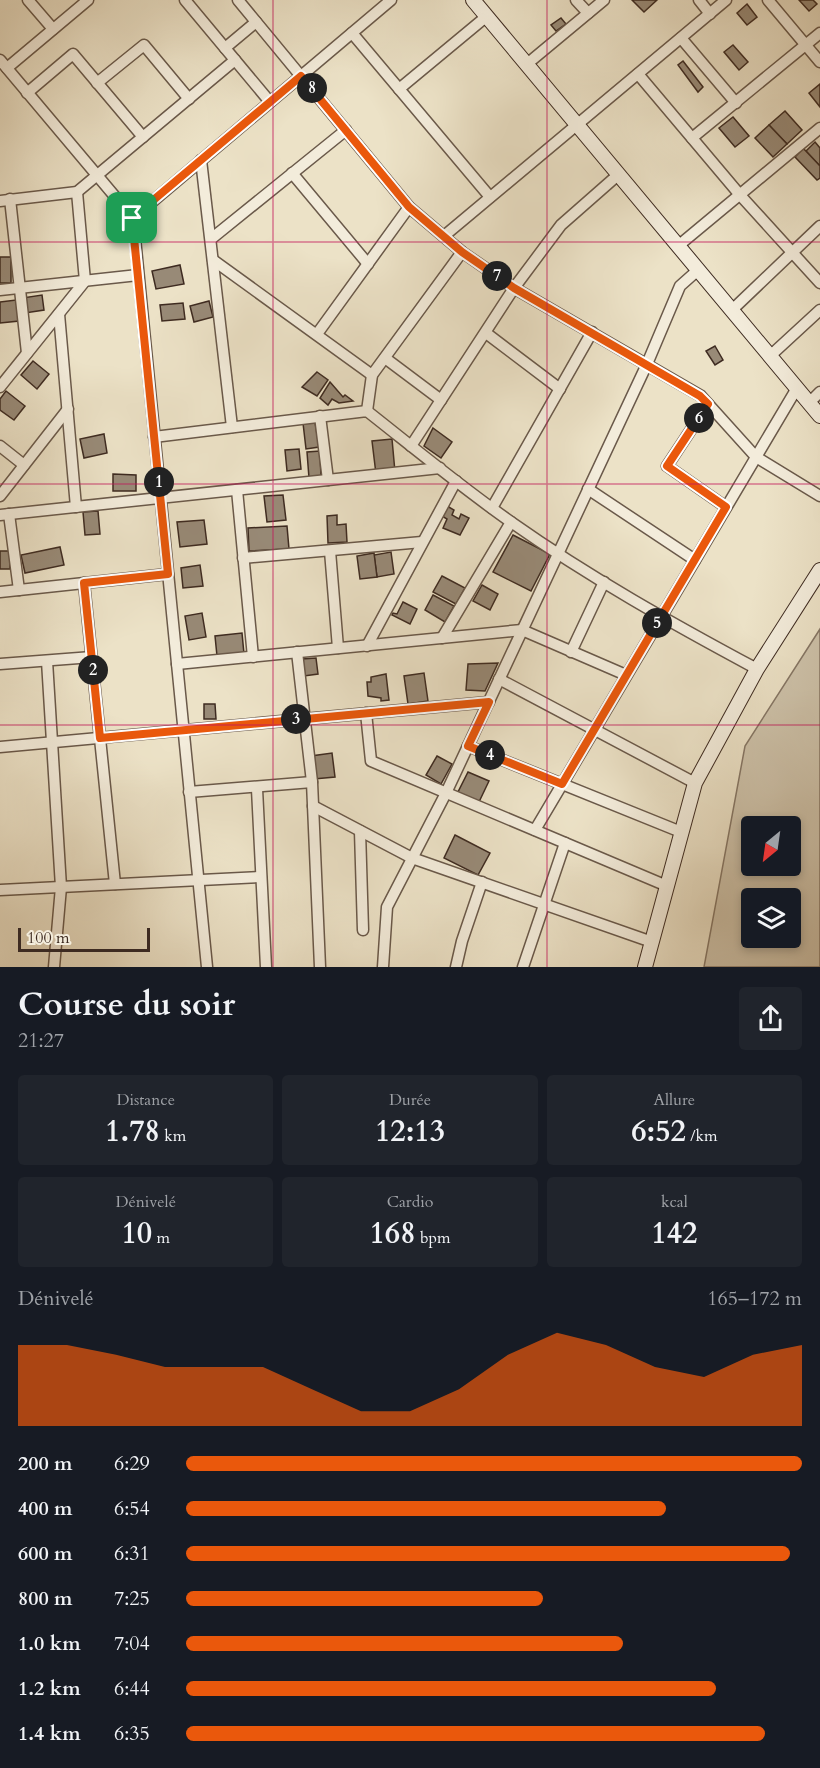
<!DOCTYPE html>
<html lang="fr">
<meta charset="utf-8">
<style>
body{margin:0;font-family:Cardo,serif;background:#20242c;color:#f1f3f6;height:100vh;display:flex;flex-direction:column;font-size:22px;white-space:nowrap}
*{box-sizing:border-box;margin:0}
p{font-size:20px;color:#9ea1a6}
.icon{flex:none;width:33px;height:33px;fill:none;stroke:currentColor;stroke-width:2;stroke-linecap:round;stroke-linejoin:round}
.map{position:relative;height:967px;overflow:hidden}
.side{display:flex;flex-direction:column;background:#171b24;flex:1}
.side>*{flex:none}
.needle{width:39px;rotate:209deg}
.buttons{position:absolute;left:741px;top:816px;display:grid;gap:12px}
.buttons a{display:grid;place-items:center;width:60px;height:60px;border-radius:6px;background:#171b24;box-shadow:0 3px 9px #0003;font-size:30px}
.scale{position:absolute;left:18px;bottom:15px;width:132px;box-sizing:border-box;padding-left:6px;border:3px solid #3e2b21;border-top:0;font-size:16px;line-height:21px;white-space:nowrap;color:#3e2b21;-webkit-text-stroke:4px #f3ecdb;paint-order:stroke}
.pin{position:absolute;display:grid;place-items:center;width:51px;height:51px;color:#fff;margin:-26px;border-radius:12px;box-shadow:0 3px 9px #0006}
.km{position:absolute;width:30px;height:30px;margin:-15px;border-radius:50%;background:#222;color:#fff;font-size:16px;line-height:30px;text-align:center}
.round{display:grid;place-items:center;flex:none;width:63px;height:63px;border-radius:6px;background:#20242c}
.head{display:flex;align-items:center;justify-content:space-between;height:102px;padding:0 18px}
h1{font-size:33px;font-weight:700;line-height:45px}
.figures{display:grid;grid-template-columns:repeat(3,1fr);gap:9px;height:102px;padding:6px 18px}
.figures div{display:grid;align-content:center;border-radius:6px;background:#20242c;text-align:center}
.figures b{font-size:30px;font-weight:700}
.figures small{font-size:16px;font-weight:400}
.figures p{font-size:16px}
.chart{height:168px;padding:12px 18px}
.chart p{display:flex;justify-content:space-between}
.chart svg{width:100%;height:108px;margin-top:6px;fill:#ea580c;opacity:.7}
ul{padding:0 18px;list-style:none;font-size:20px}
li{display:grid;grid-template-columns:96px 72px 1fr;align-items:center;height:45px}
li i{height:15px;border-radius:8px;background:#ea580c}
.map>svg:first-child{display:block}
.green{fill:#cec3ab;stroke:#867766;stroke-width:1.5;fill-rule:evenodd}
.building{fill:#988a77;stroke:#3e2b21;stroke-width:1.5}
.lines{fill:none;stroke-linecap:round;stroke-linejoin:round}
.street-casing{stroke:#6a594a;stroke-width:13}
.secondary-casing{stroke:#3e2b21;stroke-width:16}
.street{stroke:#f3ecdb;stroke-width:10}
.secondary{stroke:#f3ecdb;stroke-width:14}
.route-casing{stroke:#fff;stroke-width:12}
.route{stroke:#ea580c;stroke-width:8}
.grid{fill:none;stroke:#c2185b;stroke-width:1.5;stroke-opacity:0.55}
</style>
<div class="map">
<svg width="820" height="967" viewBox="0 0 820 967">
<rect width="100%" height="100%" fill="#ece2c7"/>
<filter id="stains"><feTurbulence type="fractalNoise" baseFrequency=".00333" numOctaves="4"/><feColorMatrix values="0 0 0 0 .2 0 0 0 0 .09 0 0 0 0 .02 0 0 0 .5 -.17"/></filter>
<radialGradient id="worn" r=".72"><stop offset=".6" stop-color="#630" stop-opacity="0"/><stop offset="1" stop-color="#630" stop-opacity=".3"/></radialGradient>
<!-- green -->
<path class="green" d="M820,629V967H704L745,746ZM752,826H790V866H752ZM752,898H790V938H752Z"/>
<!-- building -->
<g class="building">
<path d="M632,0H657L644,12Z"/>
<path d="M799,0H813L817,4L809,11Z"/>
<path d="M747,4L757,17L747,25L737,13Z"/>
<path d="M561,18L566,24L556,31L551,25Z"/>
<path d="M733,45L748,62L739,70L724,52Z"/>
<path d="M683,61L703,87L698,92L678,65Z"/>
<path d="M820,84V107L809,93Z"/>
<path d="M785,111L802,130L787,144L769,125Z"/>
<path d="M733,117L749,136L735,147L719,128Z"/>
<path d="M769,125L787,144L773,157L755,138Z"/>
<path d="M815,142L820,148V166L806,151Z"/>
<path d="M803,148L820,166V178L817,180L795,157Z"/>
<rect x="0" y="257" width="11" height="26"/>
<path d="M180,265L184,284L156,289L152,271Z"/>
<path d="M42,295L44,310L25,313L22,298Z"/>
<path d="M16,300L19,321L0,323V302Z"/>
<path d="M209,301L213,317L194,322L190,306Z"/>
<path d="M183,303L185,319L162,321L160,305Z"/>
<path d="M715,346L723,360L715,365L706,351Z"/>
<path d="M33,361L49,374L37,389L21,375Z"/>
<path d="M317,372L328,380L317,396L302,387Z"/>
<path d="M330,382L343,397L345,395L353,401L339,403L332,399L328,405L320,398Z"/>
<path d="M6,391L25,406L14,420L0,410V399Z"/>
<path d="M315,422L319,447L306,449L303,423Z"/>
<path d="M433,428L452,442L441,458L424,446Z"/>
<path d="M104,434L107,453L84,458L80,439Z"/>
<path d="M392,439L395,472L376,474L372,441Z"/>
<path d="M299,449L301,469L287,471L285,450Z"/>
<path d="M320,451L321,478H309L307,452Z"/>
<path d="M113,474L136,475V491H113Z"/>
<path d="M283,495L286,520L267,522L264,496Z"/>
<path d="M447,506L454,510L452,515L459,519L461,514L469,518L460,535L443,528L447,519L442,516Z"/>
<path d="M98,511L100,534L85,535L83,512Z"/>
<path d="M337,515V525L346,524L347,542L328,543L327,516Z"/>
<path d="M204,520L207,544L180,547L177,522Z"/>
<path d="M287,526L289,549L249,551L248,528Z"/>
<path d="M513,535L550,554L531,591L493,572Z"/>
<path d="M60,547L64,565L25,573L21,555Z"/>
<rect x="0" y="551" width="10" height="18"/>
<path d="M391,552L394,574L377,577L374,555Z"/>
<path d="M374,553L377,577L360,579L357,556Z"/>
<path d="M200,565L203,586L183,588L181,568Z"/>
<path d="M442,576L465,588L456,604L433,592Z"/>
<path d="M482,585L498,594L490,610L473,601Z"/>
<path d="M433,595L454,606L445,622L425,610Z"/>
<path d="M403,602L417,609L410,624L392,615L393,613L397,614Z"/>
<path d="M202,613L206,637L189,640L185,616Z"/>
<path d="M242,633L244,654L217,656L215,636Z"/>
<path d="M316,658L318,674L304,676L302,659Z"/>
<path d="M498,663L485,691L466,690L468,664Z"/>
<path d="M424,673L428,701L408,704L404,676Z"/>
<path d="M386,674L389,700L381,701V698L368,696L367,682H371V677Z"/>
<path d="M204,704H215L216,719H204Z"/>
<path d="M332,753L335,777L314,779L311,756Z"/>
<path d="M437,756L452,764L441,784L426,775Z"/>
<path d="M468,772L489,781L478,804L457,794Z"/>
<path d="M455,835L490,853L478,875L444,858Z"/>
</g>
<g class="lines">
<defs>
<g id="street">
<path d="M28,0L53,29"/>
<path d="M185,0L270,102"/>
<path d="M238,0L409,207L462,252L514,288L701,396L756,457L820,496"/>
<path d="M576,0L588,13"/>
<path d="M699,0L710,14"/>
<path d="M768,0L820,62"/>
<path d="M352,33L490,197"/>
<path d="M681,38L736,103"/>
<path d="M225,48L256,22"/>
<path d="M0,60L133,218L207,967"/>
<path d="M527,64L604,0"/>
<path d="M7,68L88,0"/>
<path d="M638,74L740,195L820,283"/>
<path d="M97,83L144,45L189,99"/>
<path d="M399,89L487,16"/>
<path d="M27,93L73,54L143,137"/>
<path d="M692,138L820,33"/>
<path d="M201,160L232,427"/>
<path d="M292,173L368,264"/>
<path d="M10,199L27,353"/>
<path d="M0,201L77,192L235,60"/>
<path d="M133,218L391,0"/>
<path d="M444,236L726,0"/>
<path d="M211,239L346,130"/>
<path d="M678,246L820,128"/>
<path d="M213,260L372,375"/>
<path d="M0,290L138,275"/>
<path d="M732,310L820,226"/>
<path d="M59,314L76,507"/>
<path d="M486,333L560,389"/>
<path d="M317,334L409,207"/>
<path d="M770,356L820,310"/>
<path d="M385,358L441,400"/>
<path d="M0,387L85,281L77,192"/>
<path d="M809,403L820,392"/>
<path d="M708,404L667,466L726,507"/>
<path d="M367,411L372,375L462,252"/>
<path d="M320,416L328,480"/>
<path d="M154,437L367,411C414,448 461,487 511,522C589,577 673,624 757,669"/>
<path d="M0,446L24,465"/>
<path d="M411,446L514,288L561,225L619,174"/>
<path d="M588,489L695,560"/>
<path d="M237,490L253,657"/>
<path d="M0,496L68,409"/>
<path d="M492,508L592,332"/>
<path d="M9,514L19,590"/>
<path d="M0,515L440,468"/>
<path d="M330,551L338,648"/>
<path d="M243,558L422,542"/>
<path d="M84,583L115,884"/>
<path d="M0,592L168,574"/>
<path d="M442,638L511,522"/>
<path d="M367,646L456,481"/>
<path d="M297,652L312,782L320,967"/>
<path d="M571,652L604,582"/>
<path d="M47,661L61,887L54,967"/>
<path d="M0,664L92,657"/>
<path d="M177,664L522,630L626,675"/>
<path d="M499,679L695,783"/>
<path d="M366,713L371,761L667,886"/>
<path d="M468,746L681,832"/>
<path d="M0,747L489,702"/>
<path d="M257,789L266,967"/>
<path d="M189,792L312,782"/>
<path d="M313,806L412,858L652,942"/>
<path d="M535,830L797,388"/>
<path d="M360,831L363,930"/>
<path d="M0,890L261,877"/>
<path d="M383,967L387,907L446,793L647,364L680,286L698,270"/>
<path d="M456,967L462,941L482,882"/>
<path d="M523,967L565,843"/>
</g>
<g id="secondary">
<path d="M473,0L820,416"/>
<path d="M645,967L695,783L757,669L820,570"/>
</g>
</defs>
<!-- street casing -->
<use href="#street" class="street-casing"/>
<!-- secondary casing -->
<use href="#secondary" class="secondary-casing"/>
<!-- street -->
<use href="#street" class="street"/>
<!-- secondary -->
<use href="#secondary" class="secondary"/>
</g>
<g class="lines">
<defs>
<path id="route" d="M301,76L409,207L462,252L514,288L700,396L708,404L667,466L726,507L562,784L468,746L489,702L100,738L84,583L168,574L132,218Z"/>
</defs>
<!-- route casing -->
<use href="#route" class="route-casing"/>
<!-- route -->
<use href="#route" class="route"/>
</g>
<!-- grid -->
<path class="grid" d="M273,0V967M547,0V967M0,242H820M0,484H820M0,725H820"/>
<rect width="100%" height="100%" filter="url(#stains)"/>
<rect width="100%" height="100%" fill="url(#worn)"/>
</svg>
<div class="buttons">
<a><svg class="needle" viewBox="-14 -14 28 28"><path d="M0-13l5 13h-10z" fill="#e53935"/><path d="M0 13l5-13h-10z" fill="#9ea1a6"/></svg></a>
<a><svg class="icon" aria-label="layers" viewBox="0 0 24 24"><path d="M12 4l9 5-9 5-9-5zM3 14l9 5 9-5"/></svg></a>
</div>
<div class="scale">100 m</div>
<div class="pin" style="left:132px;top:218px;background:#1e9e55"><svg class="icon" aria-label="arrive" viewBox="0 0 24 24"><path d="M6 21V4h12l-3 4 3 4H6"/></svg></div>
<b class="km" style="left:159px;top:482px">1</b>
<b class="km" style="left:93px;top:670px">2</b>
<b class="km" style="left:296px;top:719px">3</b>
<b class="km" style="left:490px;top:755px">4</b>
<b class="km" style="left:657px;top:623px">5</b>
<b class="km" style="left:699px;top:418px">6</b>
<b class="km" style="left:497px;top:276px">7</b>
<b class="km" style="left:312px;top:88px">8</b>
</div>
<section class="side">
<div class="head"><div><h1>Course du soir</h1><p>21:27</p></div><a class="round"><svg class="icon" aria-label="share" viewBox="0 0 24 24"><path d="M12 15V3M7 8l5-5 5 5M5 13v7h14v-7"/></svg></a></div>
<div class="figures">
<div><p>Distance</p><b>1.78<small> km</small></b></div>
<div><p>Durée</p><b>12:13</b></div>
<div><p>Allure</p><b>6:52<small> /km</small></b></div>
</div>
<div class="figures">
<div><p>Dénivelé</p><b>10<small> m</small></b></div>
<div><p>Cardio</p><b>168<small> bpm</small></b></div>
<div><p>kcal</p><b>142</b></div>
</div>
<div class="chart"><p><span>Dénivelé</span>165–172 m</p>
<svg viewBox="0 0 160 44" preserveAspectRatio="none"><path d="M0 44V11L10 11L20 15L30 20L40 20L50 20L60 29L70 38L80 38L90 29L100 15L110 6L120 11L130 20L140 24L150 15L160 11V44z"/></svg>
</div>
<ul>
<li><b>200 m</b>6:29<i style="width:100%"></i></li>
<li><b>400 m</b>6:54<i style="width:78%"></i></li>
<li><b>600 m</b>6:31<i style="width:98%"></i></li>
<li><b>800 m</b>7:25<i style="width:58%"></i></li>
<li><b>1.0 km</b>7:04<i style="width:71%"></i></li>
<li><b>1.2 km</b>6:44<i style="width:86%"></i></li>
<li><b>1.4 km</b>6:35<i style="width:94%"></i></li>
</ul>
</section>
